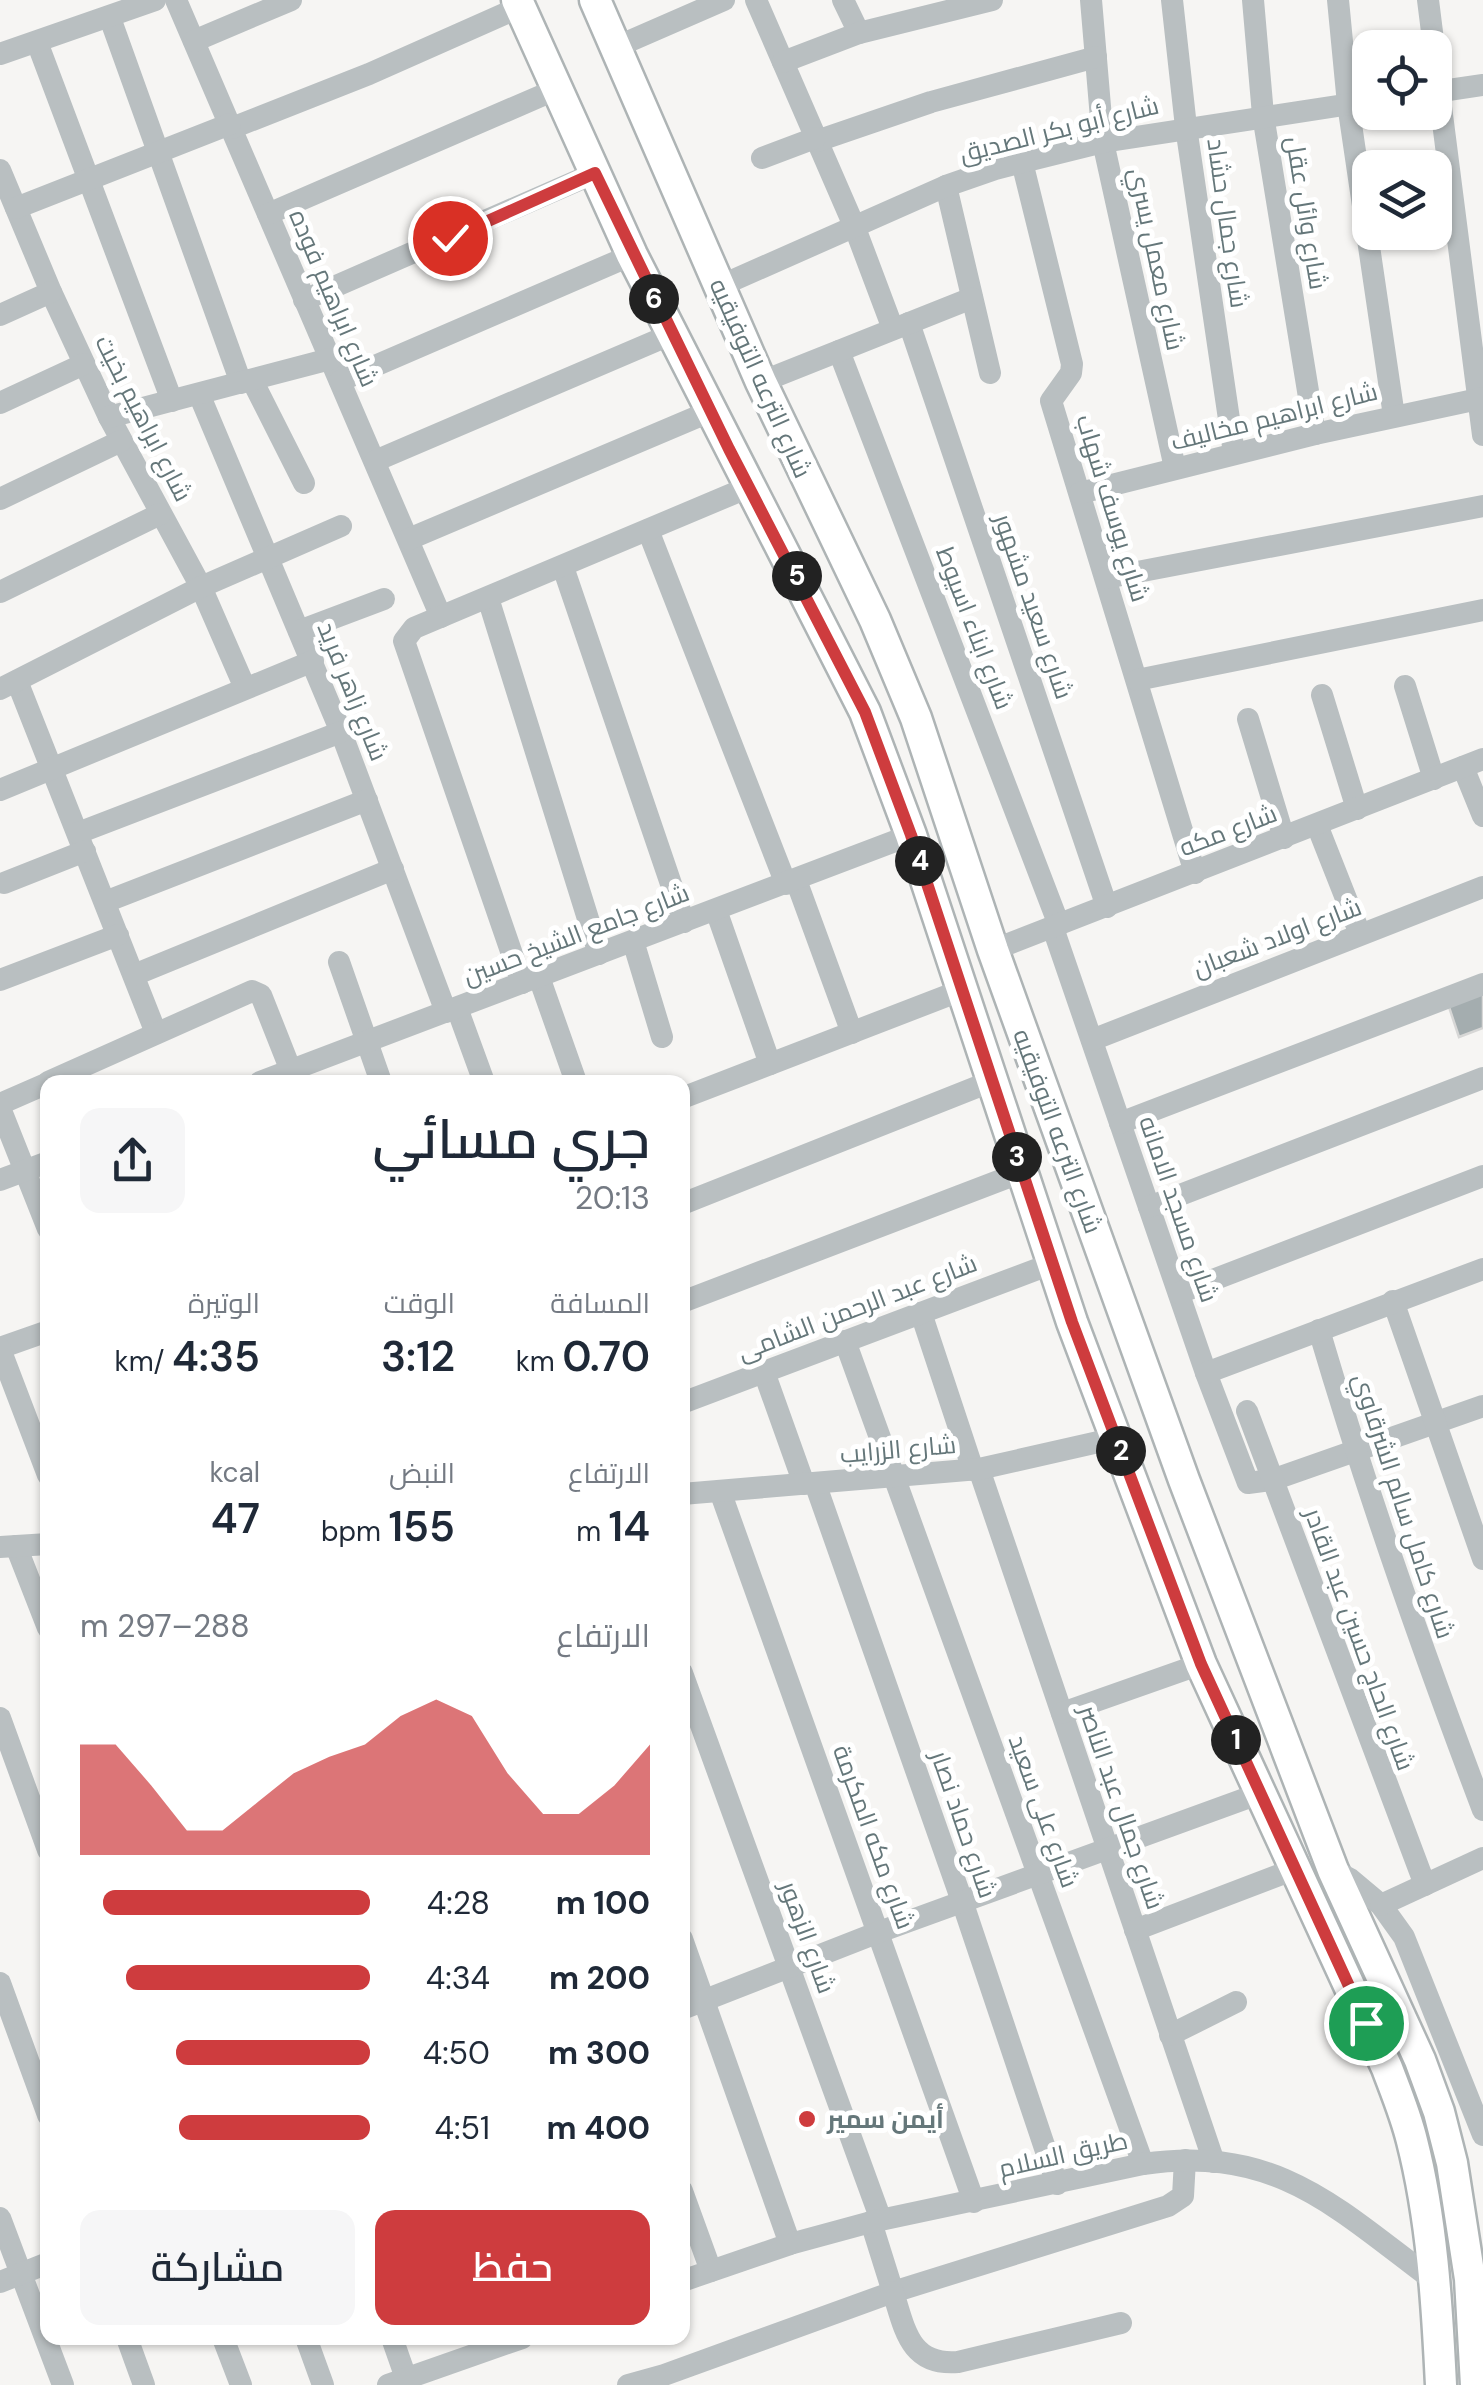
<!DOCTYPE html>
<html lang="ar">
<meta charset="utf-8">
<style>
body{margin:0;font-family:"DM Sans",Cairo,sans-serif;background:#f6f6f7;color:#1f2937;direction:rtl;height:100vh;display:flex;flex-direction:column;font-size:38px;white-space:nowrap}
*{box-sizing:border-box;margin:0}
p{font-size:32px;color:#747a83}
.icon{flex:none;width:55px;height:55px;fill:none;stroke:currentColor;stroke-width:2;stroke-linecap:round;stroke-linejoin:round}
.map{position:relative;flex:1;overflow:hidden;direction:ltr}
.drawer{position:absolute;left:40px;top:1075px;width:650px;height:1270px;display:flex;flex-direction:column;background:#fff;border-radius:20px;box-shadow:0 2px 8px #0004;direction:rtl}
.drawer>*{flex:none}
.tools{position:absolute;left:1352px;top:30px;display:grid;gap:20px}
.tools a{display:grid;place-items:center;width:100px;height:100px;border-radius:20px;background:#fff;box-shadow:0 2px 8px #0004;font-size:50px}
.pin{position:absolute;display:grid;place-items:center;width:85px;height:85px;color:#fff;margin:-42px;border:5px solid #fff;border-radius:50%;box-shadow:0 2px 10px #0007}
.km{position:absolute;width:50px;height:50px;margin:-25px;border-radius:50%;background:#222;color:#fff;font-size:28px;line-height:50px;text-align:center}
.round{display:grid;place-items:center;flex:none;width:105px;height:105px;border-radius:20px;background:#f6f6f7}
.headline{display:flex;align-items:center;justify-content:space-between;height:170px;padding:0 40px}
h1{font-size:55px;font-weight:600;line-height:75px}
.metrics{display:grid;grid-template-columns:repeat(3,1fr);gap:15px;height:170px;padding:10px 40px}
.metrics div{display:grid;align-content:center}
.metrics b{font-size:42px;font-weight:600}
.metrics small{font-size:28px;font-weight:400}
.metrics p{font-size:28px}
.chart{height:280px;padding:20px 40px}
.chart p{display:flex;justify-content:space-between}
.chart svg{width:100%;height:180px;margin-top:10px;fill:#ce3c3e;opacity:.7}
.action{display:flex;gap:20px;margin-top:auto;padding:20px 40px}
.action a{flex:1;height:115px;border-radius:20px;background:#ce3c3e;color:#fff;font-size:40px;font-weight:600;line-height:115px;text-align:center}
.action a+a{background:#f6f6f7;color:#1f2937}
ul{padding:0 40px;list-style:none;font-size:32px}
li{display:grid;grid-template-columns:160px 120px 1fr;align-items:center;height:75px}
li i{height:25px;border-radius:12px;background:#ce3c3e}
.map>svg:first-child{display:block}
.building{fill:#a4adaf;stroke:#d7d7d6;stroke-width:2.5}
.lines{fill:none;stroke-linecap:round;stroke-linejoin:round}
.major-casing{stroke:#aeb4b5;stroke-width:35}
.minor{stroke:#b9bfc1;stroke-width:22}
.major{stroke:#fff;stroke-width:30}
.route-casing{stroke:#fff;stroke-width:20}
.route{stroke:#ce3c3e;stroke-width:12}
.poi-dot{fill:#ce3c3e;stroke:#fff;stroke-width:4}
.labels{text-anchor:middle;stroke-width:10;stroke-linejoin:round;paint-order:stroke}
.street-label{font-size:25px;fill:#65777a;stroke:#fff}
.poi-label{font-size:25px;font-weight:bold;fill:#65777a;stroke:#fff;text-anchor:start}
</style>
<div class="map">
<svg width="1483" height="2385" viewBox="0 0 1483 2385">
<rect width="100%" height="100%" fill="#f6f5f3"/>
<!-- building -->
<path class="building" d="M1483,989V1028L1459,1037L1447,1001Z"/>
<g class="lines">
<defs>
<g id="major">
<path d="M517,0L632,255L865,712L911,835L1072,1322L1201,1664L1387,2068C1396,2092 1406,2116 1412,2141C1432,2219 1437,2304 1441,2385"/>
<path d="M595,0L761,382L875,620L916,718L993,950L1184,1480L1333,1870L1420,2060L1439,2112L1452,2163L1470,2279L1476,2385"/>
</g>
</defs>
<!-- major casing -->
<use href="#major" class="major-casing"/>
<!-- minor -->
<g class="minor">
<path d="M176,0L441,617"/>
<path d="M756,0L855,228L893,329"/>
<path d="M843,0L859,33"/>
<path d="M1091,0L1103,142L1175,468"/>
<path d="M1172,0L1186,127L1234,453"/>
<path d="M1253,0L1263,115L1315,434"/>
<path d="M1338,0L1348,104L1394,416"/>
<path d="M1428,0L1434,48"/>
<path d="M110,18L241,383"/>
<path d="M194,41L291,0"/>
<path d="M37,42L172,401"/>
<path d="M616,47L724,0"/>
<path d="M0,54L155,0"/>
<path d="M1435,60L1483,435"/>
<path d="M783,62L859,33L992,0"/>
<path d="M1435,92L1483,85"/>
<path d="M232,128L369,74L520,7"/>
<path d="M817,141L931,102L1096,57"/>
<path d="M762,158L815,138"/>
<path d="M1022,162L1072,364L1071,373L1051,401L1195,873"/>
<path d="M0,170L51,292L109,417L201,587L245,688"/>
<path d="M946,186L990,373"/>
<path d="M16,208L230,124"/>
<path d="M268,214L557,89"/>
<path d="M720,286L946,186L995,169L1103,142L1370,101"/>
<path d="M304,300L595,173"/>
<path d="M0,315L51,292"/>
<path d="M909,323L1107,907"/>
<path d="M839,351L1059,925"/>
<path d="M252,380L304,483"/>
<path d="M340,381L632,255"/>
<path d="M761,382L972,298"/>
<path d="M199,394L341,732L446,1012"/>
<path d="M0,403L84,364"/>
<path d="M109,417L330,359"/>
<path d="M375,461L672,334"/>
<path d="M1080,493L1315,434L1483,398"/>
<path d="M0,499L121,441"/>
<path d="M648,530L786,884"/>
<path d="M409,539L711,411"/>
<path d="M563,567L684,922"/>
<path d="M1106,578L1483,506"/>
<path d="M0,592L160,514"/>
<path d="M488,598L599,954"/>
<path d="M299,631L384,599"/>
<path d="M1137,680L1483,610"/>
<path d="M17,681L156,1033"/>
<path d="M1405,686L1434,779"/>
<path d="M0,689L201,587L341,526"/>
<path d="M1322,695L1357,809"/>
<path d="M1248,719L1284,838"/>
<path d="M1463,767L1483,816"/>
<path d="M0,790L313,661"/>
<path d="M1317,825L1360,934"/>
<path d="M78,833L341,732"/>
<path d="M796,880L852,1033"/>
<path d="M4,883L85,851"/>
<path d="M105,902L367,800"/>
<path d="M716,910L770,1064"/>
<path d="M1053,928L1206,1373L1248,1483L1272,1480L1483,1406"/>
<path d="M633,941L662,1037"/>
<path d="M993,950L1483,759"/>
<path d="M339,962L381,1082"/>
<path d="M134,975L393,869"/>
<path d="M539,977L576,1082"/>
<path d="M0,980L118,935"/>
<path d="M522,983L404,641L414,628L749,487"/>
<path d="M457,1008L484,1082"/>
<path d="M1092,1040L1483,887"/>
<path d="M48,1082L252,991L261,995L295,1081"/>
<path d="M260,1082L911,835"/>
<path d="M682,1098L962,990"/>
<path d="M0,1104L48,1083"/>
<path d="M0,1108L48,1229"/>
<path d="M1120,1123L1483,984"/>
<path d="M0,1180L48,1162"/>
<path d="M682,1204L992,1081"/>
<path d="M1149,1207L1483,1078"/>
<path d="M1179,1293L1483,1176"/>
<path d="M1393,1301L1483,1559"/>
<path d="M682,1302L1022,1172"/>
<path d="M921,1313L973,1470"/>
<path d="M1319,1330C1367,1493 1423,1652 1483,1810"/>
<path d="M845,1341L1143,2164"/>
<path d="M0,1348L48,1331"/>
<path d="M0,1349L48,1475"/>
<path d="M764,1372L804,1484"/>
<path d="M1206,1373L1483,1269"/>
<path d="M682,1403L1051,1264"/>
<path d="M1247,1411L1425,1885"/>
<path d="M979,1469L1214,2162"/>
<path d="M815,1483L962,1901L1057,2184"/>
<path d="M720,1491L974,2202"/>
<path d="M682,1494L979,1469L1116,1438"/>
<path d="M16,1546L48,1628"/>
<path d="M0,1547L48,1544"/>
<path d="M682,1673L881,2220"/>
<path d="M1062,1713L1201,1664"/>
<path d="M0,1718L48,1850"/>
<path d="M1333,1870L1350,1879L1381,1905L1404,1937L1483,2135"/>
<path d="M1381,1905L1483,1858"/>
<path d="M1135,1930L1295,1869"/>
<path d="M682,1939L790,2244"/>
<path d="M0,1983L48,2115"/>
<path d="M682,2009L879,1932L1261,1793"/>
<path d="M1170,2035L1236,2002"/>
<path d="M682,2191L711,2271"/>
<path d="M0,2218L63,2385"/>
<path d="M871,2222L893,2292L1168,2206L1183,2196L1185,2160"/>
<path d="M682,2281L790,2244L871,2222L1143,2164C1276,2145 1334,2206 1433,2280"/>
<path d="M0,2282L48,2263"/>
<path d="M127,2338L144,2385"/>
<path d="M223,2338L241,2385"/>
<path d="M306,2338L323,2385"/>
<path d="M392,2338L406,2378"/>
<path d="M388,2385L522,2338"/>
<path d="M628,2385L664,2375L893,2292C905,2330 910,2366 958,2362L1121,2323"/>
</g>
<!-- major -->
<use href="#major" class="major"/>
</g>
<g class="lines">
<defs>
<path id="route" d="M450,238L595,173L729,449L865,712L911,835L1072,1322L1201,1664L1366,2023"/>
</defs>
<!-- route casing -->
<use href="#route" class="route-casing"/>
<!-- route -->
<use href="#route" class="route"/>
</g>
<!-- markers -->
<circle class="poi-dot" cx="807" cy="2119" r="10"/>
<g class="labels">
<!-- street labels -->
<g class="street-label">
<text transform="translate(1059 129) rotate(-14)" y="9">شارع أبو بكر الصديق</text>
<text transform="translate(1307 213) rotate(81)" y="9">شارع وائل عقل</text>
<text transform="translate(1228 223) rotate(82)" y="9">شارع جمال حشاد</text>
<text transform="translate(1157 259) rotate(78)" y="9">شارع معمل يسري</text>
<text transform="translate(334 298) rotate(67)" y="9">شارع ابراهيم فوده</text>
<text transform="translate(761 378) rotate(66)" y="9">شارع الترعه التوفيقيه</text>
<text transform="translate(1274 416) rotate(-14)" y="9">شارع ابراهيم مخاليف</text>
<text transform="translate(144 418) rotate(63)" y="9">شارع ابراهيم بخيت</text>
<text transform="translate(1113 508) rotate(73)" y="9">شارع يوسف شهاب</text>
<text transform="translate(1034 606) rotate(71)" y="9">شارع سعيد مشهور</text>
<text transform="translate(975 628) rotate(69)" y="9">شارع ابناء اسيوط</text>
<text transform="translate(353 691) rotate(68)" y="9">شارع زاهر فريد</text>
<text transform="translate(1228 830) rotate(-21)" y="9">شارع مكه</text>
<text transform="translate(576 934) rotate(-21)" y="9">شارع جامع الشيخ حسين</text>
<text transform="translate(1277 937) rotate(-21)" y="9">شارع اولاد شعبان</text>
<text transform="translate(1058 1131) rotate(70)" y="9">شارع الترعه التوفيقيه</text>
<text transform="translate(1179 1209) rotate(71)" y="9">شارع مسجد الامانه</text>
<text transform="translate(857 1307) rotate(-21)" y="9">شارع عبد الرحمن الشامى</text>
<text transform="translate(898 1449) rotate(-5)" y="9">شارع الزرايب</text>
<text transform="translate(1404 1506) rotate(72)" y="9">شارع كامل سالم الشرقاوي</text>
<text transform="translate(1360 1639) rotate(70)" y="9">شارع الحاج حسين عبد القادر</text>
<text transform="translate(1122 1807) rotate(71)" y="9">شارع جمال عبد الناصر</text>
<text transform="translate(1044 1811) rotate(70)" y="9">شارع على سعيد</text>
<text transform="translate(964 1824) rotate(71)" y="9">شارع حماد نصار</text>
<text transform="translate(874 1837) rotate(70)" y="9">شارع مكه المكرمة</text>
<text transform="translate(808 1937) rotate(70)" y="9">شارع الزهور</text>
<text transform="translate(1063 2154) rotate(-13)" y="9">طريق السلام</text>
</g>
<!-- poi labels -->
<g class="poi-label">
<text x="827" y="2128">أيمن سمير</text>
</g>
</g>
</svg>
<div class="tools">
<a><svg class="icon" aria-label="locate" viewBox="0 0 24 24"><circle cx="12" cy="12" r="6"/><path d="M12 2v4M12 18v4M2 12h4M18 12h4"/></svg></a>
<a><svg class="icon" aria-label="layers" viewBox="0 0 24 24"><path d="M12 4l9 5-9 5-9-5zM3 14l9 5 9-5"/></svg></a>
</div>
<div class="pin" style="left:1366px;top:2023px;background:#1e9e55"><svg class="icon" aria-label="arrive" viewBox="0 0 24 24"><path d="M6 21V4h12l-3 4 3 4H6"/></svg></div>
<div class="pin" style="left:450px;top:238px;background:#d93025"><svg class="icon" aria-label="check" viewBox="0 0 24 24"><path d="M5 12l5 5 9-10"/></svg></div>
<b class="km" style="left:1236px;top:1740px">1</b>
<b class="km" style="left:1121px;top:1451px">2</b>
<b class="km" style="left:1017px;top:1157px">3</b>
<b class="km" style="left:920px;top:861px">4</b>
<b class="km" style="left:797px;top:576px">5</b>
<b class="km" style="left:654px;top:299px">6</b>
<section class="drawer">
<div class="headline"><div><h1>جري مسائي</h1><p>20:13</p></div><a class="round"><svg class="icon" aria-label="share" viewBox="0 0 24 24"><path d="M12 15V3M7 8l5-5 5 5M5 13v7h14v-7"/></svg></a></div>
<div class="metrics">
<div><p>المسافة</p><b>0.70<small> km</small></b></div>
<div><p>الوقت</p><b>3:12</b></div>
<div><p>الوتيرة</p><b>4:35<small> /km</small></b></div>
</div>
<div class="metrics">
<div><p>الارتفاع</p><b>14<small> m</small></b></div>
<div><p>النبض</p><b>155<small> bpm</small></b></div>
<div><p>kcal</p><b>47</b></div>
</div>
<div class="chart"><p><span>الارتفاع</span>288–297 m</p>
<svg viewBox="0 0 160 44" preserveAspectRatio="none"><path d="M0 44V17L10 17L20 27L30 38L40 38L50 31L60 24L70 20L80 17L90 10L100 6L110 10L120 24L130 34L140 34L150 27L160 17V44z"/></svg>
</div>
<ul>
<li><b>100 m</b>4:28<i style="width:92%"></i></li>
<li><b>200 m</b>4:34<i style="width:84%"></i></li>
<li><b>300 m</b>4:50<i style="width:67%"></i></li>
<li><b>400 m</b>4:51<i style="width:66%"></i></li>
</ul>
<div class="action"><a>حفظ</a><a>مشاركة</a></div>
</section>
</div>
